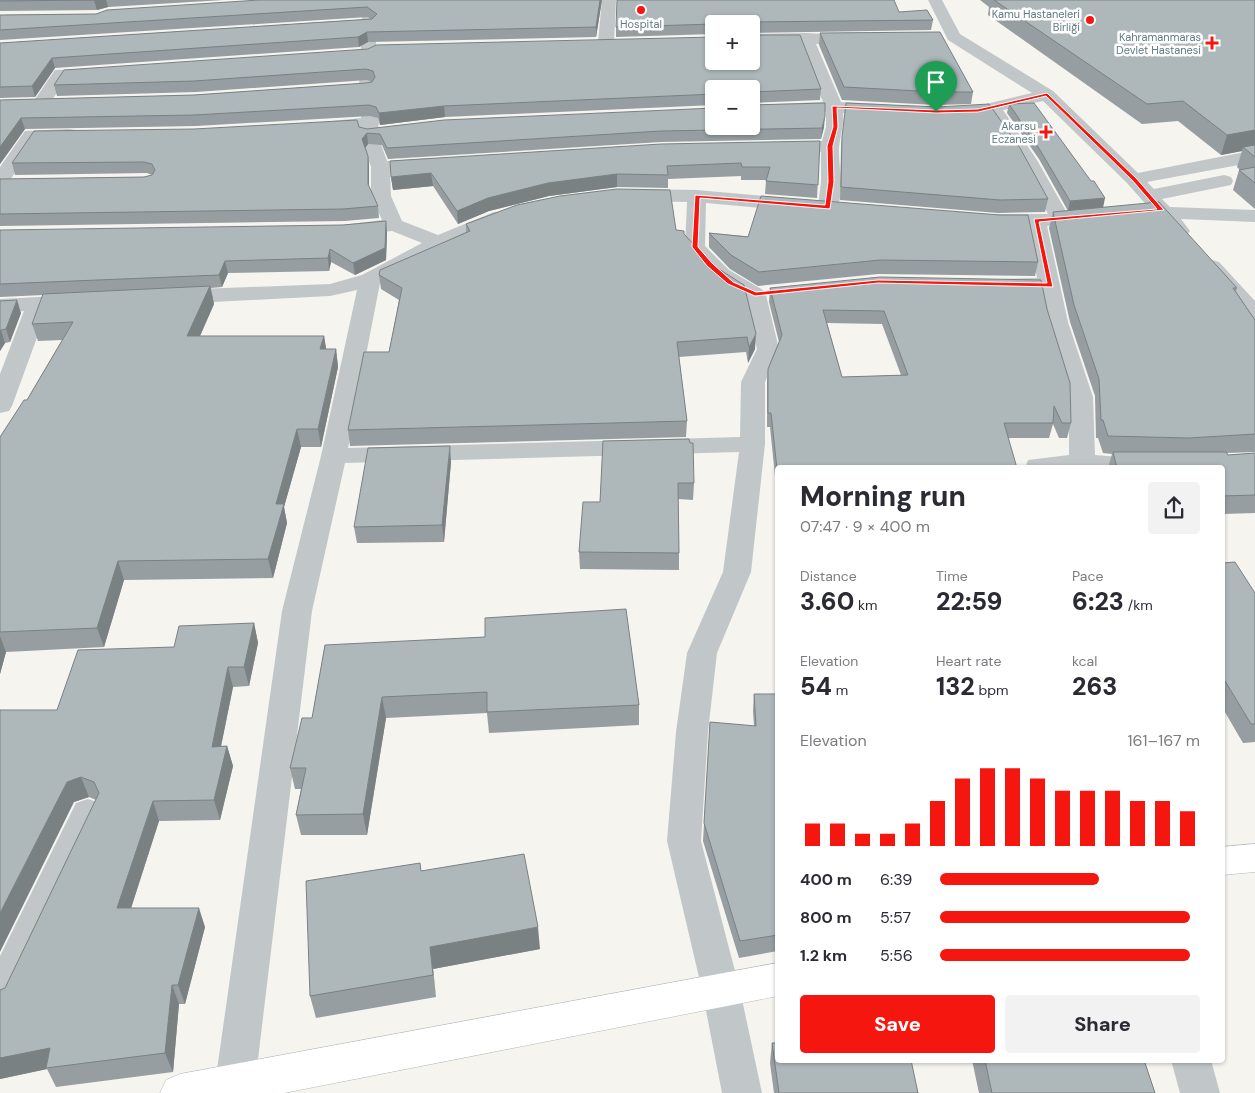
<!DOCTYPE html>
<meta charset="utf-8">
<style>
body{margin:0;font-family:"DM Sans",sans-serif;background:#f2f2f3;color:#2b2b33;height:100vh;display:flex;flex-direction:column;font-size:19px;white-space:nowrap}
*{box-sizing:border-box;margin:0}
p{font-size:16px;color:#7c7c81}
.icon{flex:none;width:28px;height:28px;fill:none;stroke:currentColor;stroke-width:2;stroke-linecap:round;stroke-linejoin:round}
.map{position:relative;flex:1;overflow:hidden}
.side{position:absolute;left:775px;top:465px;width:450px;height:598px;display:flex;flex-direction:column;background:#fff;border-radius:5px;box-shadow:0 1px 4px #0004}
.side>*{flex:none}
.fabs{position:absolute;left:705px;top:15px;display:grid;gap:10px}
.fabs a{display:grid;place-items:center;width:55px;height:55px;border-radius:5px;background:#fff;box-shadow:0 1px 4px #0004;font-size:25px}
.pin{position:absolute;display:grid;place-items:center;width:42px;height:42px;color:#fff;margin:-51px -21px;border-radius:50% 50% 50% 0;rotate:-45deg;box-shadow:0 0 5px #0007}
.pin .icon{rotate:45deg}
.round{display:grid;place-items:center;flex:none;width:52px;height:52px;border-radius:5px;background:#f2f2f3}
.summary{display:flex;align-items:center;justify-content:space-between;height:85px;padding:0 25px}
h1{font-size:28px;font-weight:800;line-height:38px}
.stats{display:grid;grid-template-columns:repeat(3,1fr);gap:8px;height:85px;padding:5px 25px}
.stats div{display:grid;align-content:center}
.stats b{font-size:25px;font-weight:800}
.stats small{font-size:14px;font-weight:400}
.stats p{font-size:14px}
.chart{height:140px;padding:10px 25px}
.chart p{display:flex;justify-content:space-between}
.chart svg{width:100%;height:90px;margin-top:5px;stroke:#f5160f;stroke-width:6}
.button{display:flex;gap:10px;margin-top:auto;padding:10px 25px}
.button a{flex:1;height:58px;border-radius:5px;background:#f5160f;color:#fff;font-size:20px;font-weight:800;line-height:58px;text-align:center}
.button a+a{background:#f2f2f3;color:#2b2b33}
ul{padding:0 25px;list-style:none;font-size:16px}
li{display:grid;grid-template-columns:80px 60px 1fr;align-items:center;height:38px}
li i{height:12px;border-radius:6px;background:#f5160f}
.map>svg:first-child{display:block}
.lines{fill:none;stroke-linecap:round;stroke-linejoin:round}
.major-casing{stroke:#b4babc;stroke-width:1}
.minor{fill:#c1c7c9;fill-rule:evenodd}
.major{fill:#fff;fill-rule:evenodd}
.wall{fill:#969ea1;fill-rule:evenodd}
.shaded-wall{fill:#7a8183}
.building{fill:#aeb8bb;stroke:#7a8183;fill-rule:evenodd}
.route{fill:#f5160f;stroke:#fff;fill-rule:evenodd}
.poi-dot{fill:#f5160f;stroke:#fff;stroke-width:2}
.labels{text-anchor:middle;stroke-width:5;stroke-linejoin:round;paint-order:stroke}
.far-poi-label{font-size:11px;fill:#607b84;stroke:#fff;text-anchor:end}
</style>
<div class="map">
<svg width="1255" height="1093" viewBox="0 0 1255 1093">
<rect width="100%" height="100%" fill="#f5f4ef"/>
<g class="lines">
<defs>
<g id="major">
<path d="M1255,844V872L1222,875V847Z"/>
<path d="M778,963V996L284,1093H160L166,1080L180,1074Z"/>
</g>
</defs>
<!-- major casing -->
<use href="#major" class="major-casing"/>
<!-- minor -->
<g class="minor">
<path d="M363,0H377L375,87L379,123L377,133L387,161L429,158L436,160L438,164L436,168L390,172L391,196L402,221L438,235L494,212H508L511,216L508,220L445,246L380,283L348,448L740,437L741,382L757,349L745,298L715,279L685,247L687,202L634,201L627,199L624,195L627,191L634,189L697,190L796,199L803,201L806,205L803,209L796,211L706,203L705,246L729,270L763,290L766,295L779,349L765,382V444L751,572L717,653L708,732L701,841L740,990L762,1093H722L702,990L667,841L676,732L687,653L723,572L739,452L345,463L312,611L255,1084L251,1093H219L215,1084L282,611L321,456L357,290L330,296L175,304L167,302L164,297L167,292L175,290L330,284L362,275L422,243L392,231L349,235L342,233L339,229L342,225L382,220L371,196V167L359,133L360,129L322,132L316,131L313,127L316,123L322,122L361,118L359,87Z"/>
<path d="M602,0H616L614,42L606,47L598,42Z"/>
<path d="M928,0H942L960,34L1053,91L1138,173L1255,150V162L1147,182L1154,189L1224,175L1231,177L1233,181L1231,185L1162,199L1170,207L1255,210V222L1181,219L1190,231L1187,235L1180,237L1173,235L1127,183L1043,101L1003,110L1037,160L1067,213L1088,211L1095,213L1098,217L1095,221L1047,226L1068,322L1093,397L1095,455L1155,460L1159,465L1157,468H1025L1028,460L1069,455V397L1046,322L1040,291L998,289L995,284L998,279L1037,278L1027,226L984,224L981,220L984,216L991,214H1048L1019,160L988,114L978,116L949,115L946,111L949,107L978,106L1032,93L948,40Z"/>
<path d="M806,33L863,36L865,39L863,42L857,44H816L841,102L882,104L888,105L891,109L888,113L882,114L843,113C844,125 840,136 839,148C838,167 846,195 835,211H821L818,207L821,182V152L778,150L775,146L778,142L822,141L826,127V112L751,115V105L823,102L800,44H751V34Z"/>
<path d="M98,68L104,70L106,73L104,76L66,79L46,109H34L31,105L55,70Z"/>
<path d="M69,129L75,130L78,134L75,138L36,140L7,185L0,187V167L25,131Z"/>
<path d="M1212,260L1219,262L1255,301V321L1247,319L1205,270L1202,266L1205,262Z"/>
<path d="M77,295L85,297L88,302L85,307L47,310L12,406L9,411L0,413V374L24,311L0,313V299Z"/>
<path d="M88,799L100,803L105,812L13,1007L0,1012V956L76,803Z"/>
<path d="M1171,1060H1211L1220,1093H1180Z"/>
</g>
<!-- major -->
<use href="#major" class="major"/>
</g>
<!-- wall -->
<g class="wall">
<path d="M0,0H224L108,7L97,10L0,11Z"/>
<path d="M602,0L596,37L368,42L359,47L55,68L35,97L0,98V43L370,19L368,17L0,40V15L96,14Z"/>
<path d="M980,0H1255V209L1233,190L1239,170H1240L1237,167L1242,151L1221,155L1178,121L1142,124L988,15L989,7Z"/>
<path d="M899,12L933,20L931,30L751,33L752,35L821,89L820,100L751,103V89H714V105L445,117L380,125L378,118L370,116L196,126L25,129L0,164V100L194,95L366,83L372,82L367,80L196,92L57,96L54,85L64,70L751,61V24H714V34L616,37V27Z"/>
<path d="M820,33L973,92L971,104L936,105L842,100L819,45Z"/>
<path d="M1009,104L1103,207L1237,288L1236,292L1255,320V452L1227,453L1228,455L1255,453V513L1222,514V468H1108L1112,454L1103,453L1098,438H1096L1095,396L1070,322L1049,228L1053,212L1068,211L1039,159L1007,113Z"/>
<path d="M359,127L367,129L824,127L821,139L661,142L388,159L382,145L368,144L365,148L368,156L369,167V187L378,206L379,218L345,221L0,226V179L144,177L152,175L147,173L15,175L12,163Z"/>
<path d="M842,137L1048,199L1045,212L998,213L840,200L841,149Z"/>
<path d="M820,141L817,198L765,194L766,180H741V176L668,179V188L617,187L549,196L489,211L458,224L433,186L393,190L391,177L390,161Z"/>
<path d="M466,224L676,230L684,234L755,349L748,363L746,352L679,357L687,421L686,437L350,446L348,430L389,352L399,300L381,289L379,275L466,232Z"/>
<path d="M0,230L387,233L386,260L355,275L331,262L329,271L228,273L222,287L211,288L214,304L200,336H324L326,349H336L338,367L321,447H301L284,507L287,523L273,578L124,580L104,647L6,652L0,674V437L27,400L62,340L38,341L32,324L43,295L0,297Z"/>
<path d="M709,233L1038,262L1035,276L878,274L758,286L730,269L709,247Z"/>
<path d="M1041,280L1071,423L1067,438H1059L1053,424L1049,438H1008L778,468V506L770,427H767V382L768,369L779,342L769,302L770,288ZM827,323L882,324L901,375L842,377Z"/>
<path d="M0,301L21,313L10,342L5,343L0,351Z"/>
<path d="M603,441L694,483L693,500L678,499L679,553V570L580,569L579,552L600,502Z"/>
<path d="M451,462L444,542L357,543L354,527Z"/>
<path d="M1222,563L1255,593V742L1243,743L1222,707Z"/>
<path d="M254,623L258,643L249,686L233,687L221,746H227L233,766L220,820L159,821L131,908L205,927L185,1004H179L173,1072L56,1087L47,1069L0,1079V990L5,988L96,800L89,797L74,802L57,710L174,647Z"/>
<path d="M325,645L639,705V725L489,733L487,713L386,718L367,835H301L296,815L301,789H295L290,768L312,718Z"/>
<path d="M754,694H778V951L739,958L703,841L710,722L754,726L753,711Z"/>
<path d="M421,871L540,949L433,969L436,997L316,1018L310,996Z"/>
<path d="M772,1043L918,1093H774L770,1063Z"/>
<path d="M972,1060H1144L1155,1093H979Z"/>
</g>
<!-- shaded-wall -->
<g class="shaded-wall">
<path d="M94,0H106L108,7L97,10Z"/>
<path d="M600,0H602L596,37V27Z"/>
<path d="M367,32L368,42L359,47L358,37Z"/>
<path d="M52,58L55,68L35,97L32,86Z"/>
<path d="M444,106L445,117L380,125L379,113Z"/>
<path d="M825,116L824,127L821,139L822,128Z"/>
<path d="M21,118L25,129L0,164V147Z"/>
<path d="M1255,130V149L1243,147L1242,151L1221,155L1227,135Z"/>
<path d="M367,133L368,144L363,151L362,139Z"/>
<path d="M368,156L369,167V196L368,184Z"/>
<path d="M431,173L433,186L393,190L391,177Z"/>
<path d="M617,174V187L549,196L489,211L458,224L457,211L488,198L548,183Z"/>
<path d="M1105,198L1103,208L1068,211L1070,201Z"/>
<path d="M386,221L387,233L386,260L355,275L353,263Z"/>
<path d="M330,249L331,262L329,271L328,258Z"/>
<path d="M225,261L228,273L222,287L219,275Z"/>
<path d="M210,286L214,304L192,354L187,336Z"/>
<path d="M17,300L21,313L10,342L6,329Z"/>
<path d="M1,330L5,343L0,351V331Z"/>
<path d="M756,334L755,349L748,363L749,347Z"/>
<path d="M324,336L327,354L320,349Z"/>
<path d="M336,349L338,367L321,447L318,429Z"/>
<path d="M297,429L301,447L284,507L287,523L273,578L268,559L276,504Z"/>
<path d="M450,446L451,462L444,542L442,525Z"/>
<path d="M118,561L124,580L104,647L97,628Z"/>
<path d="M254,623L258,643L249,686L244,667Z"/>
<path d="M0,636L6,652L0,674Z"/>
<path d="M228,667L233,687L217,766L212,747Z"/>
<path d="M382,697L386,718L367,835L363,814Z"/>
<path d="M227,746L233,766L220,820L214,800Z"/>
<path d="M81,777L89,797L74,802L0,952V913L67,782Z"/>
<path d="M153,801L159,821L125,927L117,908Z"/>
<path d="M199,908L205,927L185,1004L178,985Z"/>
<path d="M538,927L540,949L433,969L436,997L430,947Z"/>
<path d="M172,985L179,1004L173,1072L165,1053Z"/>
<path d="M50,1048L46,1068L47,1069L0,1079V1058Z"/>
</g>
<!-- building -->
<g class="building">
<path d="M0,0H95L0,1Z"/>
<path d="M259,0H600L596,27L367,32L358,37L52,58L32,86L0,87V43L372,19L377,14L367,7L0,30V15L96,14L107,10Z"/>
<path d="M617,0H894L899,12L927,10L933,20L750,22V24H714L616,27Z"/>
<path d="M994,0H1255V130L1227,135L1183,101L1147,104Z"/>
<path d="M751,32L752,35H800L821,89L752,92L751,95V89H714V94L444,106L379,113L376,107L369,105L194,115L21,118L0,147V100L194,95L366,83L372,82L375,77L373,71L366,69L194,81L54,85L64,70L368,49L376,45L714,37V61H751Z"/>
<path d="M940,32L973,92H938L844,87L820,33Z"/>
<path d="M825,103V116L822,128L661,131L387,148L380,134L367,133L362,139L368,156V184L378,206L343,209L0,214V179L144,177L152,175L155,170L152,164L144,162L12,163L34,131L194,129L357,120L359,127L367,129L444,120L714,108V126H751V105Z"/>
<path d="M846,103L938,107L989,104L1020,148L1048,199L1000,200L841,187L842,137Z"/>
<path d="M1034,103L1091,181H1094L1105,198L1070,201L1040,150L1009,104Z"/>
<path d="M820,141L818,185L766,181L770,167H742L741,163L667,166L668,175L617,174L548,183L488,198L457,211L431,173L391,177L390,161L661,144Z"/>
<path d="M1255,145V157L1243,147Z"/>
<path d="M1255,167V183L1239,170Z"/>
<path d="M617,189L670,190L676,230L684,231V234L714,266L744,285L756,334L749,347L747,337L677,342L687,421L348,430L364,352H389L402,288L379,275L380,270L470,231L466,224L517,205L560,196Z"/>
<path d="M761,196L1000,215H1028L1038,262L880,260L759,272L731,255L709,233L748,237Z"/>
<path d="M1159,202L1237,288H1233L1255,320V434L1189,438L1108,436L1103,420H1101L1099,379L1074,305L1053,212Z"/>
<path d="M386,221L385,248L353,263L330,249L328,258L225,261L219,275L0,284V230L343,225Z"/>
<path d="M880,277L1041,280L1047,309L1070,383L1071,423H1062L1054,406L1053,423H1004L1017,468H778V478L771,413H768V369L782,335L770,288ZM823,310L884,311L908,375L842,377Z"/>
<path d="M210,286L187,336H324L320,349H336L318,429H297L276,504H284L268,559L118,561L97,628L0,632V437L24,400H27L73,322L32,324L43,294Z"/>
<path d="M17,300L6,329L1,330L0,331V301Z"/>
<path d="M689,439L690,443H693L694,483H678L679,553L579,552L583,502H600L603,441Z"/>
<path d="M450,446L442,525L354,527L368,448Z"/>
<path d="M1113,452H1226L1228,455L1255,453V495L1222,496V468H1117Z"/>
<path d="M1235,562L1255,593V724H1251L1222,676V563Z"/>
<path d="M626,609L639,705L487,712V692L382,697L363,814L296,815L306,768H290L302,718H312L325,645L485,637V618Z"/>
<path d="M254,623L244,667H228L212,747L227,746L214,800L153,801L117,908H199L178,985H172L165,1053L46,1068L50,1048L0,1058V990L5,988L99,793L94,782L81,777L67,782L0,913V710H57L78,650L174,647L179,626Z"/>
<path d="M754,694H778V935L740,941L704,823L710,722L756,726Z"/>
<path d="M524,854L538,927L430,947L433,975L310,996L306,881L420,863L421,871Z"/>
<path d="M772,1043H778V1060H911L918,1093H779Z"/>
<path d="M985,1060H1144L1155,1093H992Z"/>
</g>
<!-- route -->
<path class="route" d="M1047,93L1136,178L1164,210L1039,222L1053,287L878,283L755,296L728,284L707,266L692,247L695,195L825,205L828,182L827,146L833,127L832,106L936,110L978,109ZM1046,96L1132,180L1157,209L1034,219L1047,283L878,280L756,292L733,282L712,263L698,247L700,198L830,209L834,182L833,146L838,127L837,108L936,113L978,112Z"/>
<!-- markers -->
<g class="poi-dot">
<circle cx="641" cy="10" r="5"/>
<circle cx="1090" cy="20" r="5"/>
<path d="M1209.5 35.5h5v5h5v5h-5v5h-5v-5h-5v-5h5z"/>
<path d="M1043.5 124.5h5v5h5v5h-5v5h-5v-5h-5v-5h5z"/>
</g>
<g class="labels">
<!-- far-poi labels -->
<g class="far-poi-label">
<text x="1080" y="18">Kamu Hastaneleri<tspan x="1080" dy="13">Birliği</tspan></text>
<text x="641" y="28" text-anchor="middle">Hospital</text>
<text x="1201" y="41">Kahramanmaras<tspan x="1201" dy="13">Devlet Hastanesi</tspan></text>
<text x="1036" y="130">Akarsu<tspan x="1036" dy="13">Eczanesi</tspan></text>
</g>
</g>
</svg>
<div class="fabs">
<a>+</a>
<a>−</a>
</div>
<div class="pin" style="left:936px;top:112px;background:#1e9e55"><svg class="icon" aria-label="arrive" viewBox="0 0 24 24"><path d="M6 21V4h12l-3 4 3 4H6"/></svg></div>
<section class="side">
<div class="summary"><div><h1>Morning run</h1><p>07:47 · 9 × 400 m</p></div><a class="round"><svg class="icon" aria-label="share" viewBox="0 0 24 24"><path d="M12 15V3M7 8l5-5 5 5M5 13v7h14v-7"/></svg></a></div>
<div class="stats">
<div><p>Distance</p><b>3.60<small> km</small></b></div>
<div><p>Time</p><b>22:59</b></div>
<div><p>Pace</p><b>6:23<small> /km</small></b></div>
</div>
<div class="stats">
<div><p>Elevation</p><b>54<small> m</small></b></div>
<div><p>Heart rate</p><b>132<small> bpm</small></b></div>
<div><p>kcal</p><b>263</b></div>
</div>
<div class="chart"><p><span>Elevation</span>161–167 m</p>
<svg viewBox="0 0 160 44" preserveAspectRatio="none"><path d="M5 44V33M15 44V33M25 44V38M35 44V38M45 44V33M55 44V22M65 44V11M75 44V6M85 44V6M95 44V11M105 44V17M115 44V17M125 44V17M135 44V22M145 44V22M155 44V27"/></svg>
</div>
<ul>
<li><b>400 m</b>6:39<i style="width:61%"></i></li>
<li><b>800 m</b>5:57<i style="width:96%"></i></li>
<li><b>1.2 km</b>5:56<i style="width:96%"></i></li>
</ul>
<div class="button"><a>Save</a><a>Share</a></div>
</section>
</div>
